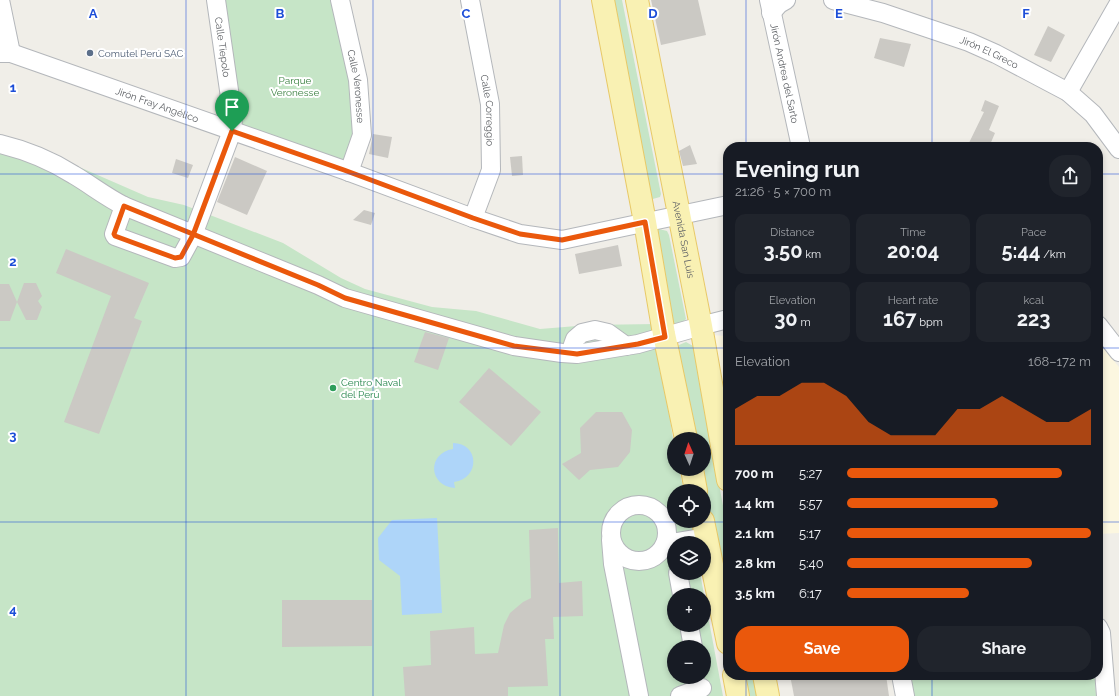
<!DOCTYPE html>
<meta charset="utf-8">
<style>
body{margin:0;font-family:Raleway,sans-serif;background:#20242c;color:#f1f3f6;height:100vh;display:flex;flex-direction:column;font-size:15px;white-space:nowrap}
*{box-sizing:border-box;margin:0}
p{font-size:13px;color:#9ea1a6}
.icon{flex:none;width:22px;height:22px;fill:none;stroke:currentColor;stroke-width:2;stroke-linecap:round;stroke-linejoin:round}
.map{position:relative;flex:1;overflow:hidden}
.sheet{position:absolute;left:723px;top:142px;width:380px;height:538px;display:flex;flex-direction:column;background:#171b24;border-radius:16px;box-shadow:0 2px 6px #0003}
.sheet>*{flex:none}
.needle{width:26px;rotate:357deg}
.buttons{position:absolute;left:667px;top:432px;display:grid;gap:8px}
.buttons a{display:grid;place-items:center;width:44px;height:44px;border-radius:50%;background:#171b24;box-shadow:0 2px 6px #0003;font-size:20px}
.pin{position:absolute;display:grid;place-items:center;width:34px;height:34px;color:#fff;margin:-41px -17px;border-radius:50% 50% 50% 0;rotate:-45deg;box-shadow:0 0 4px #0007}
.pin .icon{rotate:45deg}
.round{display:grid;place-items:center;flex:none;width:42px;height:42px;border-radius:16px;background:#20242c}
.summary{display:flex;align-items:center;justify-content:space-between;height:68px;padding:0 12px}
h1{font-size:22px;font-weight:700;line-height:30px}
.figures{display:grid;grid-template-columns:repeat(3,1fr);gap:6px;height:68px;padding:4px 12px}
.figures div{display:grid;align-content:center;border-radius:10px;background:#20242c;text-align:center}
.figures b{font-size:20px;font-weight:700}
.figures small{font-size:11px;font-weight:400}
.figures p{font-size:11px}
.chart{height:112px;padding:8px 12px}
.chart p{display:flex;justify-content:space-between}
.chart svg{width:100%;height:72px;margin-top:4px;fill:#ea580c;opacity:.7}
.cta{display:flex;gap:8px;margin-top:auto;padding:8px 12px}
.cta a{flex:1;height:46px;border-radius:16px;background:#ea580c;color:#fff;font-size:16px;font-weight:700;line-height:46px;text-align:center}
.cta a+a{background:#20242c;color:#f1f3f6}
ul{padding:0 12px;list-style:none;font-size:13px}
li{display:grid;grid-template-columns:64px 48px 1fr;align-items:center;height:30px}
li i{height:10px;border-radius:5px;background:#ea580c}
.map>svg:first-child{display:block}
.commercial{fill:#fcf7e0}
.green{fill:#c6e5c7;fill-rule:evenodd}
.water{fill:#aed5f9}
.building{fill:#cbc9c4}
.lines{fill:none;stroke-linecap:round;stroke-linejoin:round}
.minor-casing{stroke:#b4b7bb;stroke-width:20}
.major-casing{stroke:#e8c968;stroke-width:24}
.minor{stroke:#fff;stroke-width:18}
.major{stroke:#f9f1b3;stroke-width:22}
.route-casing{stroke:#fff;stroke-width:8}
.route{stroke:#ea580c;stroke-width:5}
.grid{fill:none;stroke:#1d4ed8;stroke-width:1;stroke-opacity:0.55}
.service-dot{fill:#5c6f8a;stroke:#fff;stroke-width:1.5}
.leisure-dot{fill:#2e9e5b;stroke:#fff;stroke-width:1.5}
.labels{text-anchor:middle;stroke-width:4;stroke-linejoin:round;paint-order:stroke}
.street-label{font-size:10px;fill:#5f6266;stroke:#fff}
.service-label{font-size:10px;fill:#4e5e75;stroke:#fff;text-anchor:start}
.park-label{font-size:10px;fill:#3b8141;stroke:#fff}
.leisure-label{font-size:10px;fill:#27864d;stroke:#fff;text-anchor:start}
.grid-label{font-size:13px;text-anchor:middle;font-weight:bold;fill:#1d4ed8;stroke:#fff;stroke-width:4;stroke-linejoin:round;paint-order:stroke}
</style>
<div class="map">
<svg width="1119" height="696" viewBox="0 0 1119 696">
<rect width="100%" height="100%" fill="#f0eee8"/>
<!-- commercial -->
<g class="commercial">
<path d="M708,335L728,336V434Z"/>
<path d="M1098,341L1119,367V533L1098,534Z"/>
</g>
<!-- green -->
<g class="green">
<path d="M223,0H338L357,134L346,165L240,128Z"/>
<path d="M608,0H622L661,194L660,197L649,200Z"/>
<path d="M0,138L70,163L148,197L184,205L283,243L341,278L365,289L432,307L476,311L540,329L589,325L656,324L674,446V469H679L684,491H674V521H691L695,543H674V573H700L723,696H0ZM674,595H704V625H674ZM674,647H704V677H674Z"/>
<path d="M659,229L667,231L669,235L686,319L681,324L676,325L668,319L655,233Z"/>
<path d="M686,342L693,346L728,532V619L704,499V491L698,469H704V439H692L674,350L679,345Z"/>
<path d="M742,675H757L761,696H746Z"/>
<path d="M908,675H1095L1096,696H912Z"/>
</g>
<!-- water -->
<g class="water">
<path d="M453,443C479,443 481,478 454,482L455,488C428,486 427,453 453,449Z"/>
<path d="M437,518L442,613L402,615L400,576L379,560L378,538L392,520Z"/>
</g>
<!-- building -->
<g class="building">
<path d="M651,0H698L706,35L661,45Z"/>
<path d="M1048,26L1065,35L1051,62L1034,55Z"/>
<path d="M880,38L911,44L904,67L874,58Z"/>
<path d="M985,100L999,106L989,130L995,133L989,147H967L984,112L981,111Z"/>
<path d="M373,134L392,137L388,158L369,154Z"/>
<path d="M690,145L697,164L683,166L679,151Z"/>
<path d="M522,156L523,175L512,176L510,157Z"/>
<path d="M235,157L267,171L247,215L217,202Z"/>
<path d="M176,159L193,165L188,178L172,173Z"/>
<path d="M364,210L375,213L371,225L353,220Z"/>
<path d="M618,245L622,266L579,274L575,254Z"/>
<path d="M66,249L149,283L134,318L142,321L99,434L64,422L111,296L56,273Z"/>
<path d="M24,283H36L42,296L38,301L42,307L37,320H26L17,302Z"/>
<path d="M0,284H9L17,302L10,321H0Z"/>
<path d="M425,332L449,338L438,370L414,362Z"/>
<path d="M489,368L541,412L511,446L459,402Z"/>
<path d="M596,412H622L632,430L630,452L618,467L590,470L579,480L562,464L581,453L580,428Z"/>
<path d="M558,528L559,583L582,581L583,616L553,617L554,639H545L548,686L508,687V696H405L403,667L431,665L430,631L474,627L475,654L498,653L504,625L510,613L523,602L531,598L529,530Z"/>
<path d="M282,600H372V646L282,647Z"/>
<path d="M790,675H886L889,696H794Z"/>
</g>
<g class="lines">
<defs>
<g id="minor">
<path d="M0,0L11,53"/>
<path id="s1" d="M340,0L358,80L362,135L349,172"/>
<path id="s2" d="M470,0L490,104L491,170L473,218"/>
<path id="s3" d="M769,0L801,147"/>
<path id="s4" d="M833,0L883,13L969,42L996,54L1068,92L1093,114L1119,149"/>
<path d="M771,13L779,4L786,0"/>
<path id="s5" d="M0,53H11L344,170L473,218L520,234L562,240L728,205"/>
<path d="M1068,92L1119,3"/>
<path d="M0,144C25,150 52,161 74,175C91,185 106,197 124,206L318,285L345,298L514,346L562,353L577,354L638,344L708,324L728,319"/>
<path d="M124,206L114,234L115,236L175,258L181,257L193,235L232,131L233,118L216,0"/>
<path d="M1098,325L1119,352"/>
<path d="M570,353L575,339L582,333L595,330L608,333L626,346"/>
<circle cx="639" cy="533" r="28"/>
<path d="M611,540L613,564L639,696"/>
<path d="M665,544L706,537"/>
<path d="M678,573L682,595"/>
<path d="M689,625L693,647"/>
<path d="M1098,627L1101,633L1106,696"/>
<path d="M901,675L905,696"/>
<path d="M680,696L702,688"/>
</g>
<g id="major">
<path d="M603,0L645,222L664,334L686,439"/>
<path id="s6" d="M637,0L701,326L728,480"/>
<path d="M692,469L696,491"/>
<path d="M703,521L728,643"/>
<path d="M734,675L738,696"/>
<path d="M764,675L768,696"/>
</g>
</defs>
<!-- minor casing -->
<use href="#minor" class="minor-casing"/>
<!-- major casing -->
<use href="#major" class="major-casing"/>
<!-- minor -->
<use href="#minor" class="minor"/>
<!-- major -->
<use href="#major" class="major"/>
</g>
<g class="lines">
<defs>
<path id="route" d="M232,131L193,235L181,257L175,258L115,236L114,234L124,206L318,285L345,298L514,346L577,354L638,344L665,337L645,222L562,240L520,234L473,218L344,170L232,131"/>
</defs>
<!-- route casing -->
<use href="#route" class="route-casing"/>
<!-- route -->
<use href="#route" class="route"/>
</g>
<!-- grid -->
<path class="grid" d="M186,0V696M373,0V696M560,0V696M746,0V147M932,0V147M0,174H728M1098,174H1119M0,348H728M1098,348H1119M0,522H728M1098,522H1119M746,675V696M932,675V696"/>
<!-- markers -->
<circle class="service-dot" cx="90" cy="53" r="4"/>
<circle class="leisure-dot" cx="333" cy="388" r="4"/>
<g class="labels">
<!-- street labels -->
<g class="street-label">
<text transform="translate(223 47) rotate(82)" y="4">Calle Tiepolo</text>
<text dy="4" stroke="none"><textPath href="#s4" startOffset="165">Jirón El Greco</textPath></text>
<text dy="4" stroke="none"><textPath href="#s3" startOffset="75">Jirón Andrea del Sarto</textPath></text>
<text dy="4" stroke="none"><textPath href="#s1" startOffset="88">Calle Veronesse</textPath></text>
<text dy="4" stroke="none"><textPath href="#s5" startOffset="166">Jirón Fray Angélico</textPath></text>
<text dy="4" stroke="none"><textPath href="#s2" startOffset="112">Calle Correggio</textPath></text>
<text dy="4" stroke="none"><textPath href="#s6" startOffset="244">Avenida San Luis</textPath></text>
</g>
<!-- service labels -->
<g class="service-label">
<text x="98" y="57">Comutel Perú SAC</text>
</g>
<!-- park labels -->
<g class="park-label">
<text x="295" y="84">Parque<tspan x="295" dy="12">Veronesse</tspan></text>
</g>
<!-- leisure labels -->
<g class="leisure-label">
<text x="341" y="386">Centro Naval<tspan x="341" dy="12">del Perú</tspan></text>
</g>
</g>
<g class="grid-label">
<text x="93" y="18">A</text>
<text x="280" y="18">B</text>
<text x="466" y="18">C</text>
<text x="653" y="18">D</text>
<text x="839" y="18">E</text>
<text x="1026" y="18">F</text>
<text x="13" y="92">1</text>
<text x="13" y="266">2</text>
<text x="13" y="440">3</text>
<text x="13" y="614">4</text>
</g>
</svg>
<div class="buttons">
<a><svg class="needle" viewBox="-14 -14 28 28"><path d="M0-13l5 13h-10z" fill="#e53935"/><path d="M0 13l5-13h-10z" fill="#9ea1a6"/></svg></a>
<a><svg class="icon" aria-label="locate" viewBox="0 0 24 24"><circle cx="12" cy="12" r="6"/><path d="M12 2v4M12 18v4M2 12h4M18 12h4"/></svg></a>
<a><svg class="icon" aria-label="layers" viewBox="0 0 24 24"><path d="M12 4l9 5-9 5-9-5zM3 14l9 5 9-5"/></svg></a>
<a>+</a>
<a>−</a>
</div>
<div class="pin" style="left:232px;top:131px;background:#1e9e55"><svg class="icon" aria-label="arrive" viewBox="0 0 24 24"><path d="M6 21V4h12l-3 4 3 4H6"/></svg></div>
<section class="sheet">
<div class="summary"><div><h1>Evening run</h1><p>21:26 · 5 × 700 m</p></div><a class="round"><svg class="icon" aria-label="share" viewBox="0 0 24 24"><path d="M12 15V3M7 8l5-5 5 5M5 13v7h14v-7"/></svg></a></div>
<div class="figures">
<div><p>Distance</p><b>3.50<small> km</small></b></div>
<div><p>Time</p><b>20:04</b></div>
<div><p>Pace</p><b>5:44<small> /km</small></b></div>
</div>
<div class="figures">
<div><p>Elevation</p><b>30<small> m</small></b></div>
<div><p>Heart rate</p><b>167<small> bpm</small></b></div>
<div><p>kcal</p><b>223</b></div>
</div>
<div class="chart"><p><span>Elevation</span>168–172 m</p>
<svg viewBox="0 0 160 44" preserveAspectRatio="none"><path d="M0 44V22L10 14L20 14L30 6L40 6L50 14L60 30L70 38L80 38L90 38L100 22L110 22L120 14L130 22L140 30L150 30L160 22V44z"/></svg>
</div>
<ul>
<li><b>700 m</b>5:27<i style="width:88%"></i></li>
<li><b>1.4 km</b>5:57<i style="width:62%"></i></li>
<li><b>2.1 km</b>5:17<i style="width:100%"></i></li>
<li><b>2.8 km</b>5:40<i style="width:76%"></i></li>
<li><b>3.5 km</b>6:17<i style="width:50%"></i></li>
</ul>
<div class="cta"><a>Save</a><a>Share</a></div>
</section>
</div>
